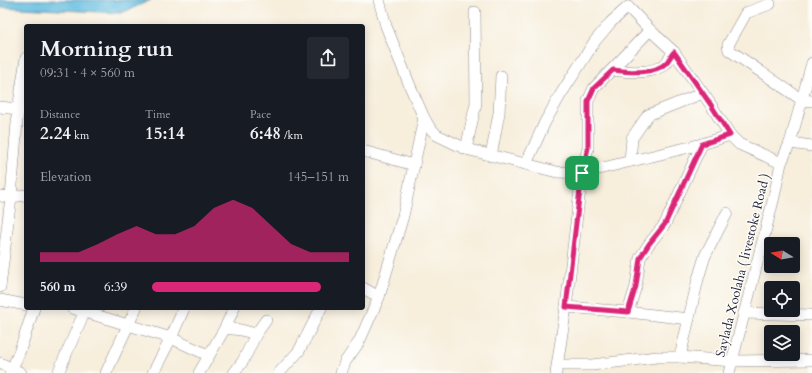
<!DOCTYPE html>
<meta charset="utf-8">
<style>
body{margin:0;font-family:Cardo,serif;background:#242831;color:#f1f3f6;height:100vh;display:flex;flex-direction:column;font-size:15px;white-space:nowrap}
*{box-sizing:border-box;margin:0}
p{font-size:13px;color:#9ea1a6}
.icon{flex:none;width:22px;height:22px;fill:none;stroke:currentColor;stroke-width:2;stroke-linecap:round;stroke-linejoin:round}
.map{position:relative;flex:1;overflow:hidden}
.details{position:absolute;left:24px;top:24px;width:341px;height:286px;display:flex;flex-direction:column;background:#171b24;border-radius:4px;box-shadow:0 2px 10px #0003}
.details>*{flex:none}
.needle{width:26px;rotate:281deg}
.buttons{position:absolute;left:764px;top:237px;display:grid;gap:8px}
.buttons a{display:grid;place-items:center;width:36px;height:36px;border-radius:4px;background:#171b24;box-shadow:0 2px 10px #0003;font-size:20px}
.pin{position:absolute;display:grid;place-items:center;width:34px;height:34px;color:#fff;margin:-17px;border-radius:8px;box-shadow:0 2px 6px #0006}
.round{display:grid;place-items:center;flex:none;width:42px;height:42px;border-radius:4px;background:#242831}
.head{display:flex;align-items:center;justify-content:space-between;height:68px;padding:0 16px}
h1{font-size:22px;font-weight:800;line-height:30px}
.figures{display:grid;grid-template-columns:repeat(3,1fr);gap:6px;height:68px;padding:4px 16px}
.figures div{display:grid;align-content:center}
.figures b{font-size:17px;font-weight:800}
.figures small{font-size:11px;font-weight:400}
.figures p{font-size:11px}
.chart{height:112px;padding:8px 16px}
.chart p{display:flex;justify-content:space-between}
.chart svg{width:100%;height:72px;margin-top:4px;fill:#db2777;opacity:.7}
ul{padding:0 16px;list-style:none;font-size:13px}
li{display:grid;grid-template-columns:64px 48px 1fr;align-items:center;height:30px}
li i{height:10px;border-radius:5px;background:#db2777}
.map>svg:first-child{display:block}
.water{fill:#63bee1;stroke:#42708e}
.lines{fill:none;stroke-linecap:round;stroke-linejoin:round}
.minor-casing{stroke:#8c888c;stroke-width:12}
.minor{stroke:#fff;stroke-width:11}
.route-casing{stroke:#fff;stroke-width:8}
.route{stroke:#db2777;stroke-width:5}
.labels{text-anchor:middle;stroke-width:3;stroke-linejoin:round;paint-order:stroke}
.street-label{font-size:13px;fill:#22223b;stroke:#fdfcf7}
</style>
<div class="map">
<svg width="812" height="373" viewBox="0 0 812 373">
<rect width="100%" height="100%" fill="#fdfcf7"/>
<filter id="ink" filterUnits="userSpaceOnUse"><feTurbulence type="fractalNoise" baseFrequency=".025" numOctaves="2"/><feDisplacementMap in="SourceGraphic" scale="8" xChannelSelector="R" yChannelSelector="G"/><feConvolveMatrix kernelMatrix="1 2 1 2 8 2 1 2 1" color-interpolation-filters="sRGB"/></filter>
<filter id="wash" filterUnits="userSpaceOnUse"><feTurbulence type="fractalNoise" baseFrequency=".012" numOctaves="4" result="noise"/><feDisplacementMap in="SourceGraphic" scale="16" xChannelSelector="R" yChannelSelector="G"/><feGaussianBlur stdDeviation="0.9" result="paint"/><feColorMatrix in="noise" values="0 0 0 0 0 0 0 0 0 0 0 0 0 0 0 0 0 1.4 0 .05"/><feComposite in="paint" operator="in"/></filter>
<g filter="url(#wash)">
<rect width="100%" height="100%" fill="#f7eedc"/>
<!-- water -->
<path class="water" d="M0,0H151L121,13L1,7L0,6Z"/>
</g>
<g filter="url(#ink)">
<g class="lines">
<defs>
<g id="minor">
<path d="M379,0L386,26L410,86L424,118L430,128L437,135L466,149L557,172L582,173L702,144L730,135"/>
<path d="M770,4L746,13L728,45L729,50L802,100L812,101"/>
<path d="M628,7L650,30L674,52L711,105L730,135L739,144L781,163"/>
<path d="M613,70C628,72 654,75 666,63C669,60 671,55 674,52"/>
<path d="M0,107L26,110"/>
<path d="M790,143L812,146"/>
<path d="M466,149L476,103L475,12"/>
<path d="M363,151L414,165"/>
<path d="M491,156L499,113L501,76"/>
<path d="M630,161L632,138L648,115L703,93"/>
<path d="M526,164L545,122L561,94L595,41L611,22L628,7"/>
<path d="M0,196L11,197L26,195"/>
<path d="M0,287L11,197L18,110L26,58"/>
<path d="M379,297L403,216L424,118"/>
<path d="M0,300L26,305"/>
<path d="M566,307L628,312L689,319"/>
<path d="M72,308L171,338L208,355"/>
<path d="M628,312L636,286L640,258L649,244L665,224L702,144"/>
<path d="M744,313L812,315"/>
<path d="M225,328L241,330L256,334"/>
<path d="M680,357L733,361L812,360"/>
<path d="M0,363L21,373"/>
<path d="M558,365H592L657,357H680L698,279L705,256L727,213"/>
<path d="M10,373L19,353L34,308"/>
<path d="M58,373L86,308"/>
<path d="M106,373L136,308"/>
<path d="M153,373L171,338L184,308"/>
<path d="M199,373L225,328L234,308"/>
<path d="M234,373L243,361L256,334L266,320"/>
<path d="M279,373L299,351L321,308"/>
<path d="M341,373L345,362L359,342L379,297L363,288"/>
<path d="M556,373L566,307L582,173L588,148V101L594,88L650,30"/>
<path d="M729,373L774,197L781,163L790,143L812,63"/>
</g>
</defs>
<!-- minor casing -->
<use href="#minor" class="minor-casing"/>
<!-- minor -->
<use href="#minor" class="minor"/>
</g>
</g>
<g class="lines" filter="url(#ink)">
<defs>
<path id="route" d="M674,52L711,105L730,135L702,144L665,224L649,244L640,258L636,286L628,312L566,307L582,173L588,148V101L594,88L613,70C628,72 654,75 666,63C669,60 671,55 674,52Z"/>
</defs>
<!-- route casing -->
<use href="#route" class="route-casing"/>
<!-- route -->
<use href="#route" class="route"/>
</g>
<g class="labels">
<!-- street labels -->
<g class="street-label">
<text transform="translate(742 265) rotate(-76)" y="5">Saylada Xoolaha ( livestoke Road )</text>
</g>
</g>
</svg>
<div class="buttons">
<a><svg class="needle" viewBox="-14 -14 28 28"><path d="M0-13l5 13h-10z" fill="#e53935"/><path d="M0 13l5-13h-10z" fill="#9ea1a6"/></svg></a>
<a><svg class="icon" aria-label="locate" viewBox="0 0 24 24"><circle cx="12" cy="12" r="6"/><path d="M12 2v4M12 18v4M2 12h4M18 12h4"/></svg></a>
<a><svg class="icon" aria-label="layers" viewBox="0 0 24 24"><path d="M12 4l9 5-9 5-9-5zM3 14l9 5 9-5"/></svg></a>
</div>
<div class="pin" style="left:582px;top:173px;background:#1e9e55"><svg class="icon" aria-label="arrive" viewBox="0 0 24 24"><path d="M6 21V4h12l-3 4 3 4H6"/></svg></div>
<section class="details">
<div class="head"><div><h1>Morning run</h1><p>09:31 · 4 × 560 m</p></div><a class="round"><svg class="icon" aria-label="share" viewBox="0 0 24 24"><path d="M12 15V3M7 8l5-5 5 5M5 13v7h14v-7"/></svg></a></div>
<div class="figures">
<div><p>Distance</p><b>2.24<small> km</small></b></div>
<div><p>Time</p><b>15:14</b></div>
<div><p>Pace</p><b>6:48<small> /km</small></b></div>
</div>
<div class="chart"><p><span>Elevation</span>145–151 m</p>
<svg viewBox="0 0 160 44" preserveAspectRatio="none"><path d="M0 44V38L10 38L20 38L30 33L40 27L50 22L60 27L70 27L80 22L90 11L100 6L110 11L120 22L130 33L140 38L150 38L160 38V44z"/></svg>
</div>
<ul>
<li><b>560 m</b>6:39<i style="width:86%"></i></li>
</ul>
</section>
</div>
